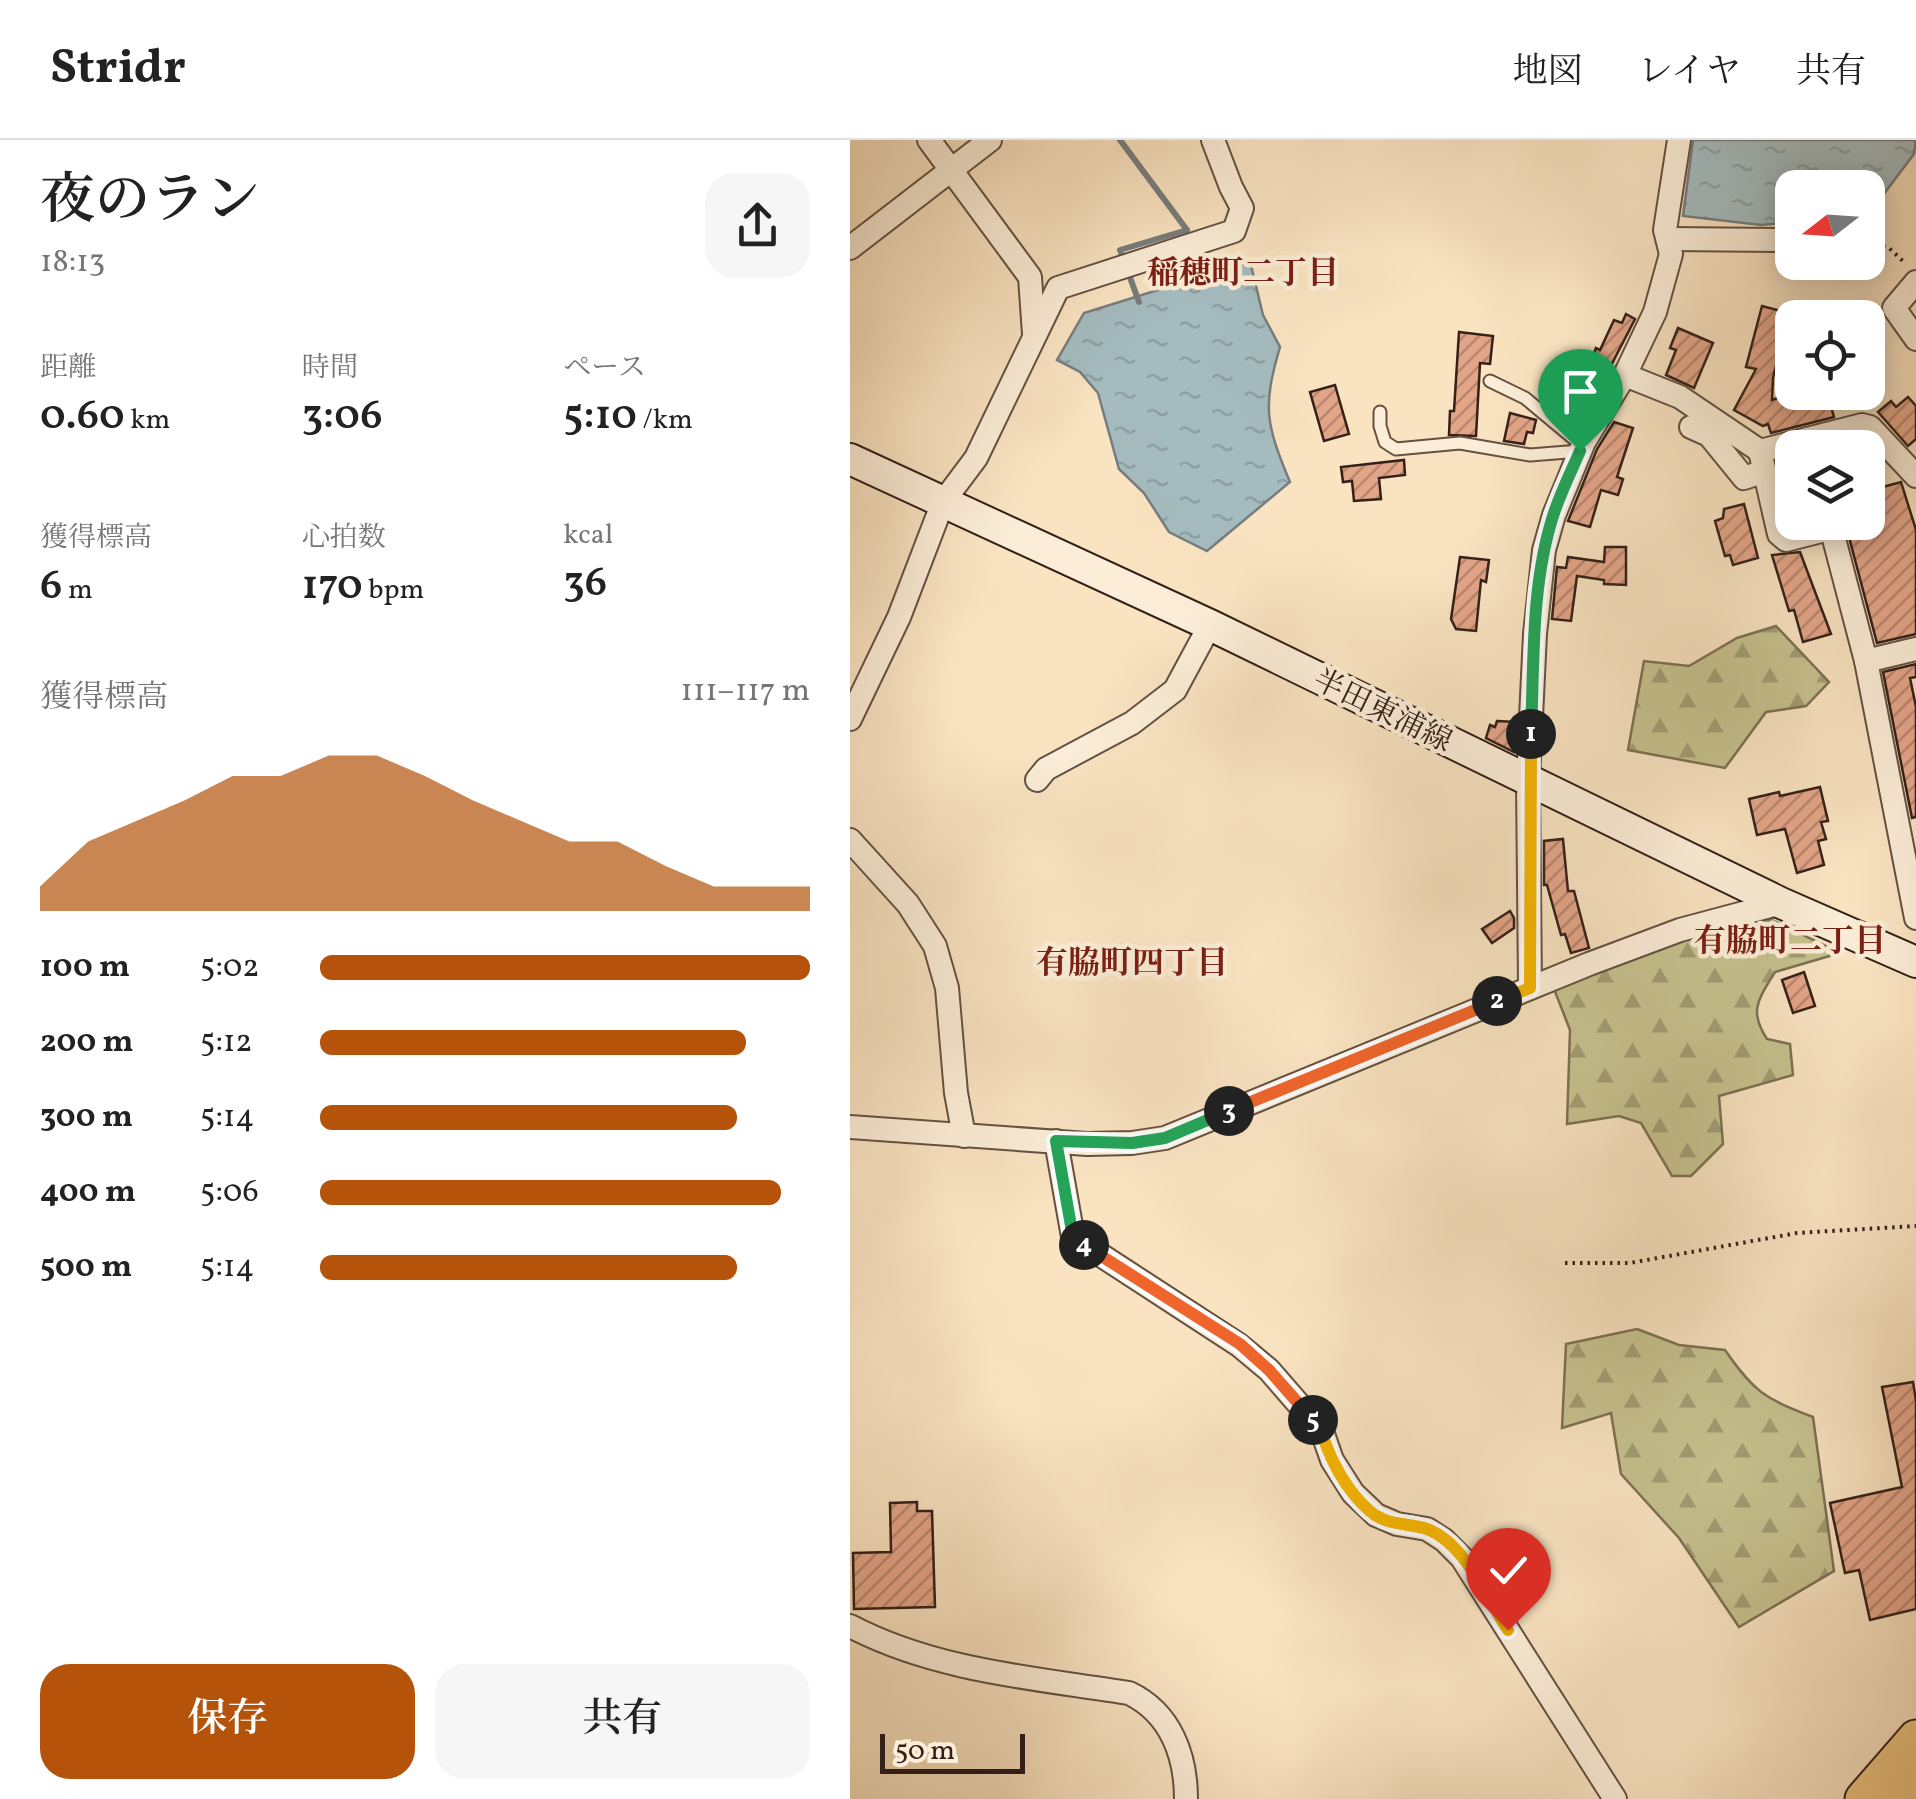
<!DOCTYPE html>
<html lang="ja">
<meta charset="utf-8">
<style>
body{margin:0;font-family:Vollkorn,"Noto Serif JP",serif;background:#f6f6f6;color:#222;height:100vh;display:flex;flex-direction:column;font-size:38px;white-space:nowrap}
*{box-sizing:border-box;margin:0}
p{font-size:32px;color:#767676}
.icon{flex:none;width:55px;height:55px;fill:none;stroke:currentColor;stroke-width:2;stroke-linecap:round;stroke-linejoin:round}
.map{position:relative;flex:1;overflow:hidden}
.side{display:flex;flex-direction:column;background:#fff;width:850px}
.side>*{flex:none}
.needle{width:65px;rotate:253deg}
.buttons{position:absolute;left:925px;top:30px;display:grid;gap:20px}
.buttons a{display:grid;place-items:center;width:110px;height:110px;border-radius:20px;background:#fff;box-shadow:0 5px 25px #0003;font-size:50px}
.scale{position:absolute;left:30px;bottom:25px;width:145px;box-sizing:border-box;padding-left:10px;border:5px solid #332018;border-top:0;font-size:28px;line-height:35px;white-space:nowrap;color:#332018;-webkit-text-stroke:8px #fbedd7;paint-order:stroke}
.pin{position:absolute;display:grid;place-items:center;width:85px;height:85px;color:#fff;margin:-102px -42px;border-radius:50% 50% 50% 0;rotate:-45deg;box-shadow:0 0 10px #0007}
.pin .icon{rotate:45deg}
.km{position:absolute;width:50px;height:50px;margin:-25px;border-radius:50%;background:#222;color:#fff;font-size:28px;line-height:50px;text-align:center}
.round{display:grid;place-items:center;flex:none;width:105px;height:105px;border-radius:30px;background:#f6f6f6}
.overview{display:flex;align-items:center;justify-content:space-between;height:170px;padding:0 40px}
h1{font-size:55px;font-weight:600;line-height:75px}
.metrics{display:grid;grid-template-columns:repeat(3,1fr);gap:15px;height:170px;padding:10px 40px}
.metrics div{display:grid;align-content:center}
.metrics b{font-size:42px;font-weight:600}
.metrics small{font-size:28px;font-weight:400}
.metrics p{font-size:28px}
.chart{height:280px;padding:20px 40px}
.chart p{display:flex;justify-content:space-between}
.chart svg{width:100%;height:180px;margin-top:10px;fill:#b45309;opacity:.7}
.action{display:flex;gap:20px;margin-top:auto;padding:20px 40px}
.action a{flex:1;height:115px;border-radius:30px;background:#b45309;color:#fff;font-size:40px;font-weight:600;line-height:115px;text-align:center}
.action a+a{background:#f6f6f6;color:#222}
ul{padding:0 40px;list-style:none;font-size:32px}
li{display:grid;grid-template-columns:160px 120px 1fr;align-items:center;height:75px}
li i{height:25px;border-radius:12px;background:#b45309}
header{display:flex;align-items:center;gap:60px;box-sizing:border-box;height:140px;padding:0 50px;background:#fff;border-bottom:2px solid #e0e0e0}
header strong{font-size:48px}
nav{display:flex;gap:55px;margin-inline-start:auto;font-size:35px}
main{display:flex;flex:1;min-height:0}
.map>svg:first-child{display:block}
.forest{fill:url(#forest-firs);stroke:#7c7053;stroke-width:2.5}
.water{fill:url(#water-ripples);stroke:#777d7c;stroke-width:2.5}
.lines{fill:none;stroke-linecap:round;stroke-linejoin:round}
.stream{stroke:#777d7c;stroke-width:6}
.building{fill:url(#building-hatch);stroke:#332018;stroke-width:2.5}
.lane-casing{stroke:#645142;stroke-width:15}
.street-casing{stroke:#645142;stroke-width:26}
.secondary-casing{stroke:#332018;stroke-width:34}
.primary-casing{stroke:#332018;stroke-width:39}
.path{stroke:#332018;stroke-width:4;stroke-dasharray:2.5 5;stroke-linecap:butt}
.lane{stroke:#fbedd7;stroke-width:11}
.street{stroke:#fbedd7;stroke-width:22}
.secondary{stroke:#fbedd7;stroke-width:30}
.primary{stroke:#ecc280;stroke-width:35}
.split-1-casing{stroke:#fff;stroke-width:20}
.split-2-casing{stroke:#fff;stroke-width:20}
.split-3-casing{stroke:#fff;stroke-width:20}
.split-4-casing{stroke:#fff;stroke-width:20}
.split-5-casing{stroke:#fff;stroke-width:20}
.split-6-casing{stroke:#fff;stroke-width:20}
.split-1{stroke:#22a559;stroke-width:12}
.split-2{stroke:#f5b400;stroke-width:12}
.split-3{stroke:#f0652b;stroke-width:12}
.split-4{stroke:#22a559;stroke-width:12}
.split-5{stroke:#f0652b;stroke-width:12}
.split-6{stroke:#f5b400;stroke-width:12}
.labels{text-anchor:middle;stroke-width:9;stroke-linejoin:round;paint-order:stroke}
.street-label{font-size:30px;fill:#332018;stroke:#fbedd7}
.neighbourhood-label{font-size:32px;font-weight:bold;fill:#7a1f14;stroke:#fbedd7}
</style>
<header>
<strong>Stridr</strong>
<nav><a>地図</a><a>レイヤ</a><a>共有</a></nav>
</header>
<main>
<section class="side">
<div class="overview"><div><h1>夜のラン</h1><p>18:13</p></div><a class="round"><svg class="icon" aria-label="share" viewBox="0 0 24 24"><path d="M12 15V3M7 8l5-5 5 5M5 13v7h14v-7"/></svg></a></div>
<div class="metrics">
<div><p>距離</p><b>0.60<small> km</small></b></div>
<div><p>時間</p><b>3:06</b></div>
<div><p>ペース</p><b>5:10<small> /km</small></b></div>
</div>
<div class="metrics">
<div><p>獲得標高</p><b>6<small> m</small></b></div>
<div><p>心拍数</p><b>170<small> bpm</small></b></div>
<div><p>kcal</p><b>36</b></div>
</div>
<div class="chart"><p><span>獲得標高</span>111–117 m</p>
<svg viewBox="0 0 160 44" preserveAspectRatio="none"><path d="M0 44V38L10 27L20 22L30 17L40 11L50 11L60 6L70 6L80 11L90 17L100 22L110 27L120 27L130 33L140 38L150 38L160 38V44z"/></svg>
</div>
<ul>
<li><b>100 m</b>5:02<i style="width:100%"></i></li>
<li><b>200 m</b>5:12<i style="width:87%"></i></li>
<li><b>300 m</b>5:14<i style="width:85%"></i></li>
<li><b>400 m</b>5:06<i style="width:94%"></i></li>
<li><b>500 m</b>5:14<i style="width:85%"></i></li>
</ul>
<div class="action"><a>保存</a><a>共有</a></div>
</section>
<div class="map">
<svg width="1066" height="1659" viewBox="0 0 1066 1659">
<defs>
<pattern id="forest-firs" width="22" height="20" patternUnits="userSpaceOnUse" patternTransform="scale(2.5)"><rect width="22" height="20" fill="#c5c18e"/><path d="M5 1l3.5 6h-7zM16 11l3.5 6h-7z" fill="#a19c73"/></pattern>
<pattern id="water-ripples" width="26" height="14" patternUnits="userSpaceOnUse" patternTransform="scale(2.5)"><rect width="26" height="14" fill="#a4bbbf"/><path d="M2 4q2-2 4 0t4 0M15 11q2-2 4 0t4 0" fill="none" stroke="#8ea0a3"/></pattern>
<pattern id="building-hatch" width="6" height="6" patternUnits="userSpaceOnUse" patternTransform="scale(2.5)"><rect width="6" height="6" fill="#e3a588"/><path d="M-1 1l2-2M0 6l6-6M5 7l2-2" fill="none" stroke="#b9866e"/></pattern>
</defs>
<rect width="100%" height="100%" fill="#f9e3c1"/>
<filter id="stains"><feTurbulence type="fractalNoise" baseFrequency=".002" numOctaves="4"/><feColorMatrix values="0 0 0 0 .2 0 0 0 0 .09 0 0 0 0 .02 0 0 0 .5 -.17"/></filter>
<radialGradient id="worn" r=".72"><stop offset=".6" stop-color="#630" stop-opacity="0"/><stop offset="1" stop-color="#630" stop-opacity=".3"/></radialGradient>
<!-- forest -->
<g class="forest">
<path d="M926,486L979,542L956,566L916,572L875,628L778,610L794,521L839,526L887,498Z"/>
<path d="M920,779L990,813L925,832C909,859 898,870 917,899L940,904L943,935L869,956L873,1004L841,1036H822L791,983L769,976L717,984L720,890L704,849L835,799Z"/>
<path d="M787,1189L829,1205L875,1210C905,1253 914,1258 963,1277L984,1431L889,1487L829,1398L771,1334L761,1273L712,1288L716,1204Z"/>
</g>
<!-- water -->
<g class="water">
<path d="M843,0H1066L1064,14L1018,75V48H942V82L911,85L833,76Z"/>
<path d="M400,121L413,175L430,207C412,268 416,284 440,342L357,411L319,392L294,353L269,329L248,253L230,232L207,220L234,173Z"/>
</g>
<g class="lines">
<!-- stream -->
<g class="stream">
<path d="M270,0L337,90L270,110L274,120"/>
<path d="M278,132L289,162"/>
</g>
</g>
<!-- building -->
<g class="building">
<path d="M912,166L939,173L923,238L922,260L936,255L939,264L977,253L984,277L921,293L918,284L913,286L884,270L906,229L896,227Z"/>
<path d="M776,174L785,179L752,243L730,235L737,217L742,219L746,208L750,210L764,180L772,183Z"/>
<path d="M828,188L863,203L844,248L816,235L826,210L820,208Z"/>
<path d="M609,192L643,196L640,224L630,223L626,296L599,295L600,271H604Z"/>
<path d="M485,245L499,294L474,301L460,252Z"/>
<path d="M1058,257L1066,266V299L1058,306L1028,272L1041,261L1046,267Z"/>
<path d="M660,273L686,280L683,293L677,292L674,304L654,301Z"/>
<path d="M764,282L783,288L767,337L773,339L768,355L751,350L740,387L718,381L747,309Z"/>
<path d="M942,318V369L939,370L928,322Z"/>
<path d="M554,320L555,335L529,338L531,359L504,361L502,341L493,342L491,327Z"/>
<path d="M1051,342L1066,390V494L1027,503L995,382H1018V351Z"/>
<path d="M894,364L908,418L883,425L880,415L875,416L865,381L873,378L874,369Z"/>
<path d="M755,407H776V445L754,444V440L727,436L721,481L702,479L707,427L716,428L718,417L754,422Z"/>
<path d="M950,412L981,494L953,502L944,470L939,471L922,415Z"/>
<path d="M610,417L639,420L636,442L631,440L626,491L606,489L601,479Z"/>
<path d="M1066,524V537L1060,538L1066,567V677L1062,678L1033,532Z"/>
<path d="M647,581L666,582L664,612L636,598L640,585L645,587Z"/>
<path d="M970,647L978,681L971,682L976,699L968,701L974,725L947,733L935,689L907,695L899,659L929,652L930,656Z"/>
<path d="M713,699L718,751H724L739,808L721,813L715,794L711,795L697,745H694V701Z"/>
<path d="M660,771L664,778V788L642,803L632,789Z"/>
<path d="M954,832L965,866L943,873L932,840Z"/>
<path d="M1063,1242L1066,1261V1469L1020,1480L1009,1430L995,1433L980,1363L1052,1347L1032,1247Z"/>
<path d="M67,1362V1371H82L85,1467L4,1469L3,1413L41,1412L40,1363Z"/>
</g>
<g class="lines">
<defs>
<g id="lane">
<path d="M640,241L675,258L723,298L734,302"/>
<path d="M530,272V286L535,302L546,309L610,303L680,315L730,311"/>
</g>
<g id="street">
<path d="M79,0L180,137L184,194"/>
<path d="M818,99L942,100"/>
<path d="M0,108L140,0"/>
<path d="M1066,142L1044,168L1066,199"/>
<path d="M775,235L830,257L910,311"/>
<path d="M841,287L859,295L894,338L912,332"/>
<path d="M1066,336L1020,287L1012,285L910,311L929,394L936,400L975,390L983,395L1016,521L1066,778"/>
<path d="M1016,521L1066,509"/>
<path d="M0,579L49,477L93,362L126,318L208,148L384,91L392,68L381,47L363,0"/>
<path d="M187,640L196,629L282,583L325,550L360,485"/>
<path d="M0,700L58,764L85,806L97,848L106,953L114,996"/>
<path d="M680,848L678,640L685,494L694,410L704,375L734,302L775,235L805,172L821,114L815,90L829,0"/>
<path d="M0,987L237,1004L282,1003L315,998L739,824L830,790L931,763"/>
<path d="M206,1001L223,1097L389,1205L419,1230L472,1291L482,1320L503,1353L526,1375L547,1384L577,1389L594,1400L612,1418L765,1659"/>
<path d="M0,1486C86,1531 184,1538 279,1553C321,1573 336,1616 336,1659"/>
</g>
<path id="secondary" d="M0,319L360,485L931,763L1066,822"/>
<g id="primary">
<path d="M1013,1659L1066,1598"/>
<path d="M1049,1659L1066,1638"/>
</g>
</defs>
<!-- lane casing -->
<use href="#lane" class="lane-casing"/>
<!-- street casing -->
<use href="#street" class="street-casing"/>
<!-- secondary casing -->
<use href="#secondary" class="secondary-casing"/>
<!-- primary casing -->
<use href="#primary" class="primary-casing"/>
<!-- path -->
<g class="path">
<path d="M1018,105L1038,107L1056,124"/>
<path d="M715,1123H780L947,1093L1066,1086"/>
</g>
<!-- lane -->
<use href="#lane" class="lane"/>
<!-- street -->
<use href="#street" class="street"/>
<!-- secondary -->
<use href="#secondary" class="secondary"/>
<!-- primary -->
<use href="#primary" class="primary"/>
</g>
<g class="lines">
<defs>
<path id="split-1" d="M681,594C684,522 681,445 703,376C710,354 721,332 730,311"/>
<path id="split-2" d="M647,861L680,848L681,594"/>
<path id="split-3" d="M379,971L647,861"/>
<path id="split-4" d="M234,1105L223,1097L206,1001L282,1003L315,998L379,971"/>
<path id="split-5" d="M234,1105L390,1204L419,1230L463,1280"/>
<path id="split-6" d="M463,1280C474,1293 475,1306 483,1321C492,1340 507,1362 525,1375C542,1386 559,1383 577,1389C615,1403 637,1458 658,1490"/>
</defs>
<!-- split-1 casing -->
<use href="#split-1" class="split-1-casing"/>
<!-- split-2 casing -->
<use href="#split-2" class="split-2-casing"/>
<!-- split-3 casing -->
<use href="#split-3" class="split-3-casing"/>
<!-- split-4 casing -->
<use href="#split-4" class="split-4-casing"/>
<!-- split-5 casing -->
<use href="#split-5" class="split-5-casing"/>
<!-- split-6 casing -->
<use href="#split-6" class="split-6-casing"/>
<!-- split-1 -->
<use href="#split-1" class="split-1"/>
<!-- split-2 -->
<use href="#split-2" class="split-2"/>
<!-- split-3 -->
<use href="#split-3" class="split-3"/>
<!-- split-4 -->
<use href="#split-4" class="split-4"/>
<!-- split-5 -->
<use href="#split-5" class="split-5"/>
<!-- split-6 -->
<use href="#split-6" class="split-6"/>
</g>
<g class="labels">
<!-- street labels -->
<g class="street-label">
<text transform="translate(533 570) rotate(26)" y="10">半田東浦線</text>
</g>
<!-- neighbourhood labels -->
<g class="neighbourhood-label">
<text x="393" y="143">稲穂町二丁目</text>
<text x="940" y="811">有脇町二丁目</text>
<text x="282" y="833">有脇町四丁目</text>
</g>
</g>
<rect width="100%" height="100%" filter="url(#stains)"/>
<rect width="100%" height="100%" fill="url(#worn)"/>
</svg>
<div class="buttons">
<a><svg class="needle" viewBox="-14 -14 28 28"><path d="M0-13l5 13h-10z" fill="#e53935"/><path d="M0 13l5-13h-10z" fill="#767676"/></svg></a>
<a><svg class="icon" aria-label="locate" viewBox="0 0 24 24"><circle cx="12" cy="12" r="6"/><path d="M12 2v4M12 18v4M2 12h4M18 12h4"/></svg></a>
<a><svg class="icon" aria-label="layers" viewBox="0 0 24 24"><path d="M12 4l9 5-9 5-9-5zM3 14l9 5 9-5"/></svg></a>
</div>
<div class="scale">50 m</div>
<div class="pin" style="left:730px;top:311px;background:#1e9e55"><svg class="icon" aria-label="arrive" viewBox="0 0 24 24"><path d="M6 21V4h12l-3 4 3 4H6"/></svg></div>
<div class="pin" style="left:658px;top:1490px;background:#d93025"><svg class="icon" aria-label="check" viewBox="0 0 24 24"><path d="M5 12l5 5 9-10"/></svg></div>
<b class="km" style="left:681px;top:594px">1</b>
<b class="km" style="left:647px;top:861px">2</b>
<b class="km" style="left:379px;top:971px">3</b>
<b class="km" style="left:234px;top:1105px">4</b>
<b class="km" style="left:463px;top:1280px">5</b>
</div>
</main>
